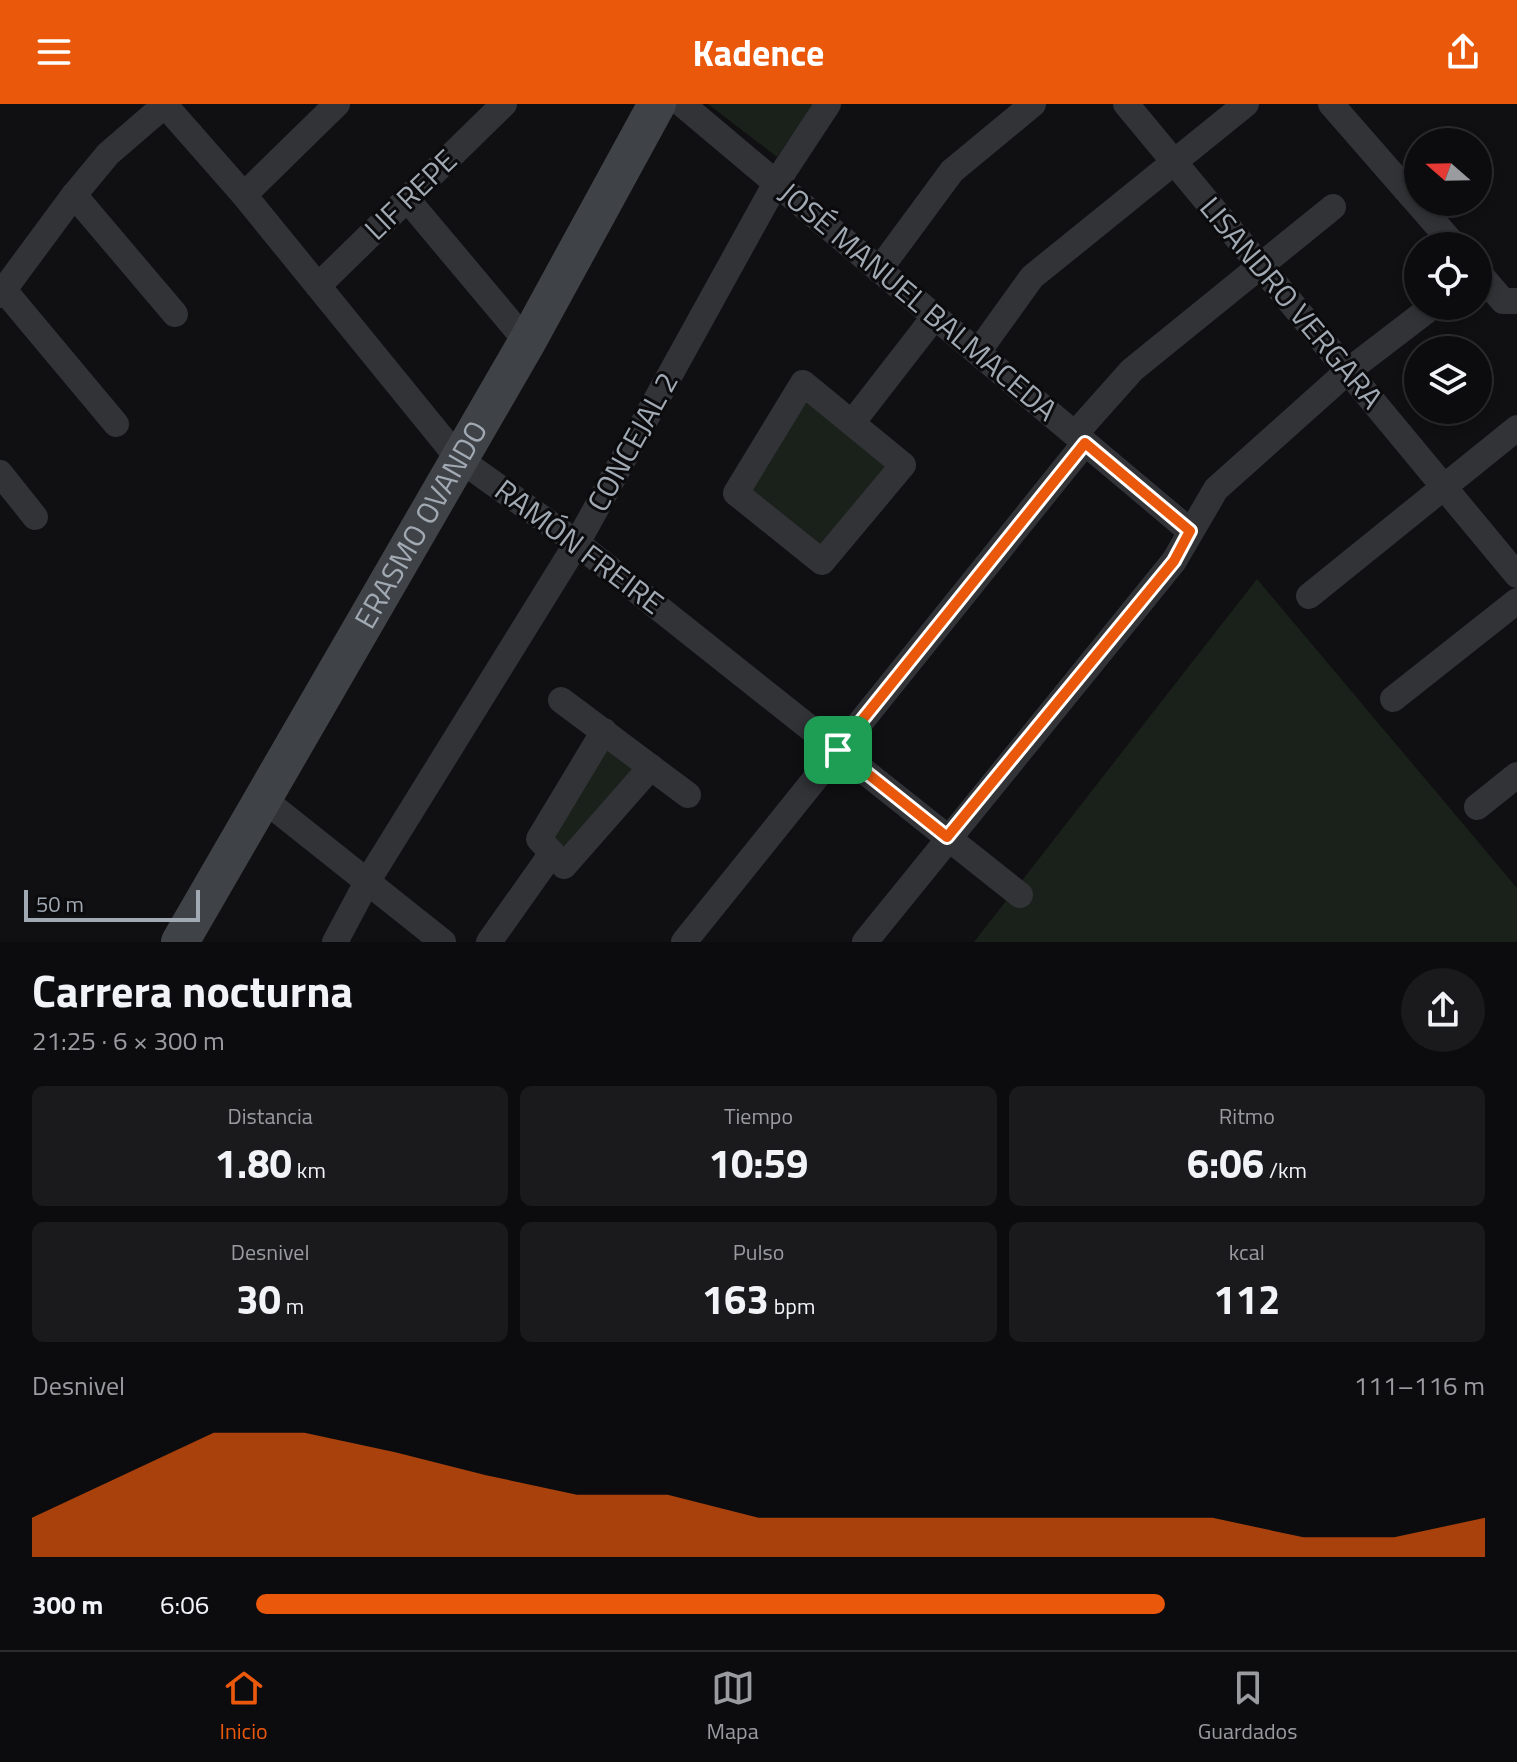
<!DOCTYPE html>
<html lang="es">
<meta charset="utf-8">
<style>
body{margin:0;font-family:"Titillium Web",sans-serif;background:#1a1a1c;color:#f1f3f6;height:100vh;display:flex;flex-direction:column;font-size:30px;white-space:nowrap}
*{box-sizing:border-box;margin:0}
p{font-size:26px;color:#9a9b9e}
.icon{flex:none;width:44px;height:44px;fill:none;stroke:currentColor;stroke-width:2;stroke-linecap:round;stroke-linejoin:round}
.map{position:relative;height:838px;overflow:hidden}
.drawer{display:flex;flex-direction:column;background:#0c0c0e;flex:1}
.drawer>*{flex:none}
.needle{width:52px;rotate:290deg}
.tools{position:absolute;left:1404px;top:24px;display:grid;gap:16px}
.tools a{display:grid;place-items:center;width:88px;height:88px;border-radius:50%;background:#0c0c0e;box-shadow:0 4px 12px #0003,0 0 0 2px #2c2c2e;font-size:40px}
.scale{position:absolute;left:24px;bottom:20px;width:176px;box-sizing:border-box;padding-left:8px;border:4px solid #a1a9b3;border-top:0;font-size:22px;line-height:28px;white-space:nowrap;color:#a1a9b3;-webkit-text-stroke:6px #0b0b0d;paint-order:stroke}
.pin{position:absolute;display:grid;place-items:center;width:68px;height:68px;color:#fff;margin:-34px;border-radius:16px;box-shadow:0 4px 12px #0006}
.round{display:grid;place-items:center;flex:none;width:84px;height:84px;border-radius:42px;background:#1a1a1c}
.summary{display:flex;align-items:center;justify-content:space-between;height:136px;padding:0 32px}
h1{font-size:44px;font-weight:700;line-height:60px}
.stats{display:grid;grid-template-columns:repeat(3,1fr);gap:12px;height:136px;padding:8px 32px}
.stats div{display:grid;align-content:center;border-radius:12px;background:#1a1a1c;text-align:center}
.stats b{font-size:40px;font-weight:700}
.stats small{font-size:22px;font-weight:400}
.stats p{font-size:22px}
.chart{height:224px;padding:16px 32px}
.chart p{display:flex;justify-content:space-between}
.chart svg{width:100%;height:144px;margin-top:8px;fill:#ea580c;opacity:.7}
ul{padding:0 32px;list-style:none;font-size:26px}
li{display:grid;grid-template-columns:128px 96px 1fr;align-items:center;height:60px}
li i{height:20px;border-radius:10px;background:#ea580c}
header{display:flex;justify-content:space-between;align-items:center;height:104px;padding:0 32px;background:#ea580c;color:#fff;font-size:36px;font-weight:700}
.tab-bar{display:flex;justify-content:space-around;align-items:center;height:112px;border-top:2px solid #2c2c2e;background:#0c0c0e;font-size:22px;color:#9a9b9e}
.tab-bar a{display:grid;justify-items:center;gap:4px}
.tab-bar .selected{color:#ea580c}
.map>svg:first-child{display:block}
.green{fill:#1a211a}
.lines{fill:none;stroke-linecap:round;stroke-linejoin:round}
.street{stroke:#313337;stroke-width:26}
.secondary{stroke:#3f4247;stroke-width:38}
.route-casing{stroke:#fff;stroke-width:16}
.route{stroke:#ea580c;stroke-width:10}
.labels{text-anchor:middle;stroke-width:6;stroke-linejoin:round;paint-order:stroke}
.street-label{font-size:30px;fill:#a1a9b3;stroke:#0b0b0d}
</style>
<header><svg class="icon" aria-label="menu" viewBox="0 0 24 24"><path d="M4 6h16M4 12h16M4 18h16"/></svg>Kadence<svg class="icon" aria-label="share" viewBox="0 0 24 24"><path d="M12 15V3M7 8l5-5 5 5M5 13v7h14v-7"/></svg></header>
<div class="map">
<svg width="1517" height="838" viewBox="0 0 1517 838">
<rect width="100%" height="100%" fill="#101012"/>
<!-- green -->
<g class="green">
<path d="M708,0H813L777,53Z"/>
<path d="M804,281L901,361L822,457L738,389Z"/>
<path d="M1257,475L1517,784V838H974Z"/>
<path d="M604,628L650,663L564,761L540,735Z"/>
</g>
<g class="lines">
<!-- street -->
<g class="street">
<path d="M164,0L244,91L458,354L577,439L1020,791"/>
<path d="M682,0L1190,427"/>
<path d="M1126,0L1517,471"/>
<path d="M1331,0L1455,142"/>
<path d="M74,91L175,210"/>
<path d="M244,91L337,0"/>
<path d="M407,95L527,238"/>
<path d="M879,166L952,67L1033,0"/>
<path d="M1478,168L1503,197H1517"/>
<path d="M318,182L504,0"/>
<path d="M4,186L116,320"/>
<path d="M0,191L74,91L108,50L166,0"/>
<path d="M978,248L1032,173L1246,0"/>
<path d="M803,279L903,361L822,458L736,389Z"/>
<path d="M852,319L935,212"/>
<path d="M1075,330L1132,266L1333,103"/>
<path d="M0,369L35,413"/>
<path d="M1309,492L1517,324"/>
<path d="M1393,595L1517,497"/>
<path d="M561,596L688,691"/>
<path d="M604,627L539,735L564,762L651,663"/>
<path d="M262,694L443,838"/>
<path d="M1477,703L1517,671"/>
<path d="M335,838L367,778L577,439L776,79L828,0"/>
<path d="M489,838L552,749"/>
<path d="M684,838L1085,339"/>
<path d="M865,838L1174,457L1216,385L1348,267L1425,208"/>
</g>
<!-- secondary -->
<path class="secondary" id="s1" d="M180,838L527,238L657,0"/>
</g>
<g class="lines">
<defs>
<path id="route" d="M1085,339L1190,427L1174,457L947,733L838,646Z"/>
</defs>
<!-- route casing -->
<use href="#route" class="route-casing"/>
<!-- route -->
<use href="#route" class="route"/>
</g>
<g class="labels">
<!-- street labels -->
<g class="street-label">
<text transform="translate(411 91) rotate(-44)" y="10">LIF REPE</text>
<text transform="translate(918 198) rotate(40)" y="10">JOSÉ MANUEL BALMACEDA</text>
<text transform="translate(1291 199) rotate(50)" y="10">LISANDRO VERGARA</text>
<text transform="translate(633 338) rotate(-61)" y="10">CONCEJAL 2</text>
<text dy="10" stroke="none"><textPath href="#s1" startOffset="482">ERASMO OVANDO</textPath></text>
<text transform="translate(579 443) rotate(37)" y="10">RAMÓN FREIRE</text>
</g>
</g>
</svg>
<div class="tools">
<a><svg class="needle" viewBox="-14 -14 28 28"><path d="M0-13l5 13h-10z" fill="#e53935"/><path d="M0 13l5-13h-10z" fill="#9a9b9e"/></svg></a>
<a><svg class="icon" aria-label="locate" viewBox="0 0 24 24"><circle cx="12" cy="12" r="6"/><path d="M12 2v4M12 18v4M2 12h4M18 12h4"/></svg></a>
<a><svg class="icon" aria-label="layers" viewBox="0 0 24 24"><path d="M12 4l9 5-9 5-9-5zM3 14l9 5 9-5"/></svg></a>
</div>
<div class="scale">50 m</div>
<div class="pin" style="left:838px;top:646px;background:#1e9e55"><svg class="icon" aria-label="arrive" viewBox="0 0 24 24"><path d="M6 21V4h12l-3 4 3 4H6"/></svg></div>
</div>
<section class="drawer">
<div class="summary"><div><h1>Carrera nocturna</h1><p>21:25 · 6 × 300 m</p></div><a class="round"><svg class="icon" aria-label="share" viewBox="0 0 24 24"><path d="M12 15V3M7 8l5-5 5 5M5 13v7h14v-7"/></svg></a></div>
<div class="stats">
<div><p>Distancia</p><b>1.80<small> km</small></b></div>
<div><p>Tiempo</p><b>10:59</b></div>
<div><p>Ritmo</p><b>6:06<small> /km</small></b></div>
</div>
<div class="stats">
<div><p>Desnivel</p><b>30<small> m</small></b></div>
<div><p>Pulso</p><b>163<small> bpm</small></b></div>
<div><p>kcal</p><b>112</b></div>
</div>
<div class="chart"><p><span>Desnivel</span>111–116 m</p>
<svg viewBox="0 0 160 44" preserveAspectRatio="none"><path d="M0 44V32L10 19L20 6L30 6L40 12L50 19L60 25L70 25L80 32L90 32L100 32L110 32L120 32L130 32L140 38L150 38L160 32V44z"/></svg>
</div>
<ul>
<li><b>300 m</b>6:06<i style="width:74%"></i></li>
</ul>
</section>
<nav class="tab-bar">
<a class="selected"><svg class="icon" aria-label="home" viewBox="0 0 24 24"><path d="M3 11l9-7 9 7M6 9v11h12V9"/></svg>Inicio</a>
<a><svg class="icon" aria-label="map" viewBox="0 0 24 24"><path d="M3 6l6-2 6 2 6-2v14l-6 2-6-2-6 2zM9 4v14M15 6v14"/></svg>Mapa</a>
<a><svg class="icon" aria-label="saved" viewBox="0 0 24 24"><path d="M7 4h10v16l-5-4-5 4z"/></svg>Guardados</a>
</nav>
